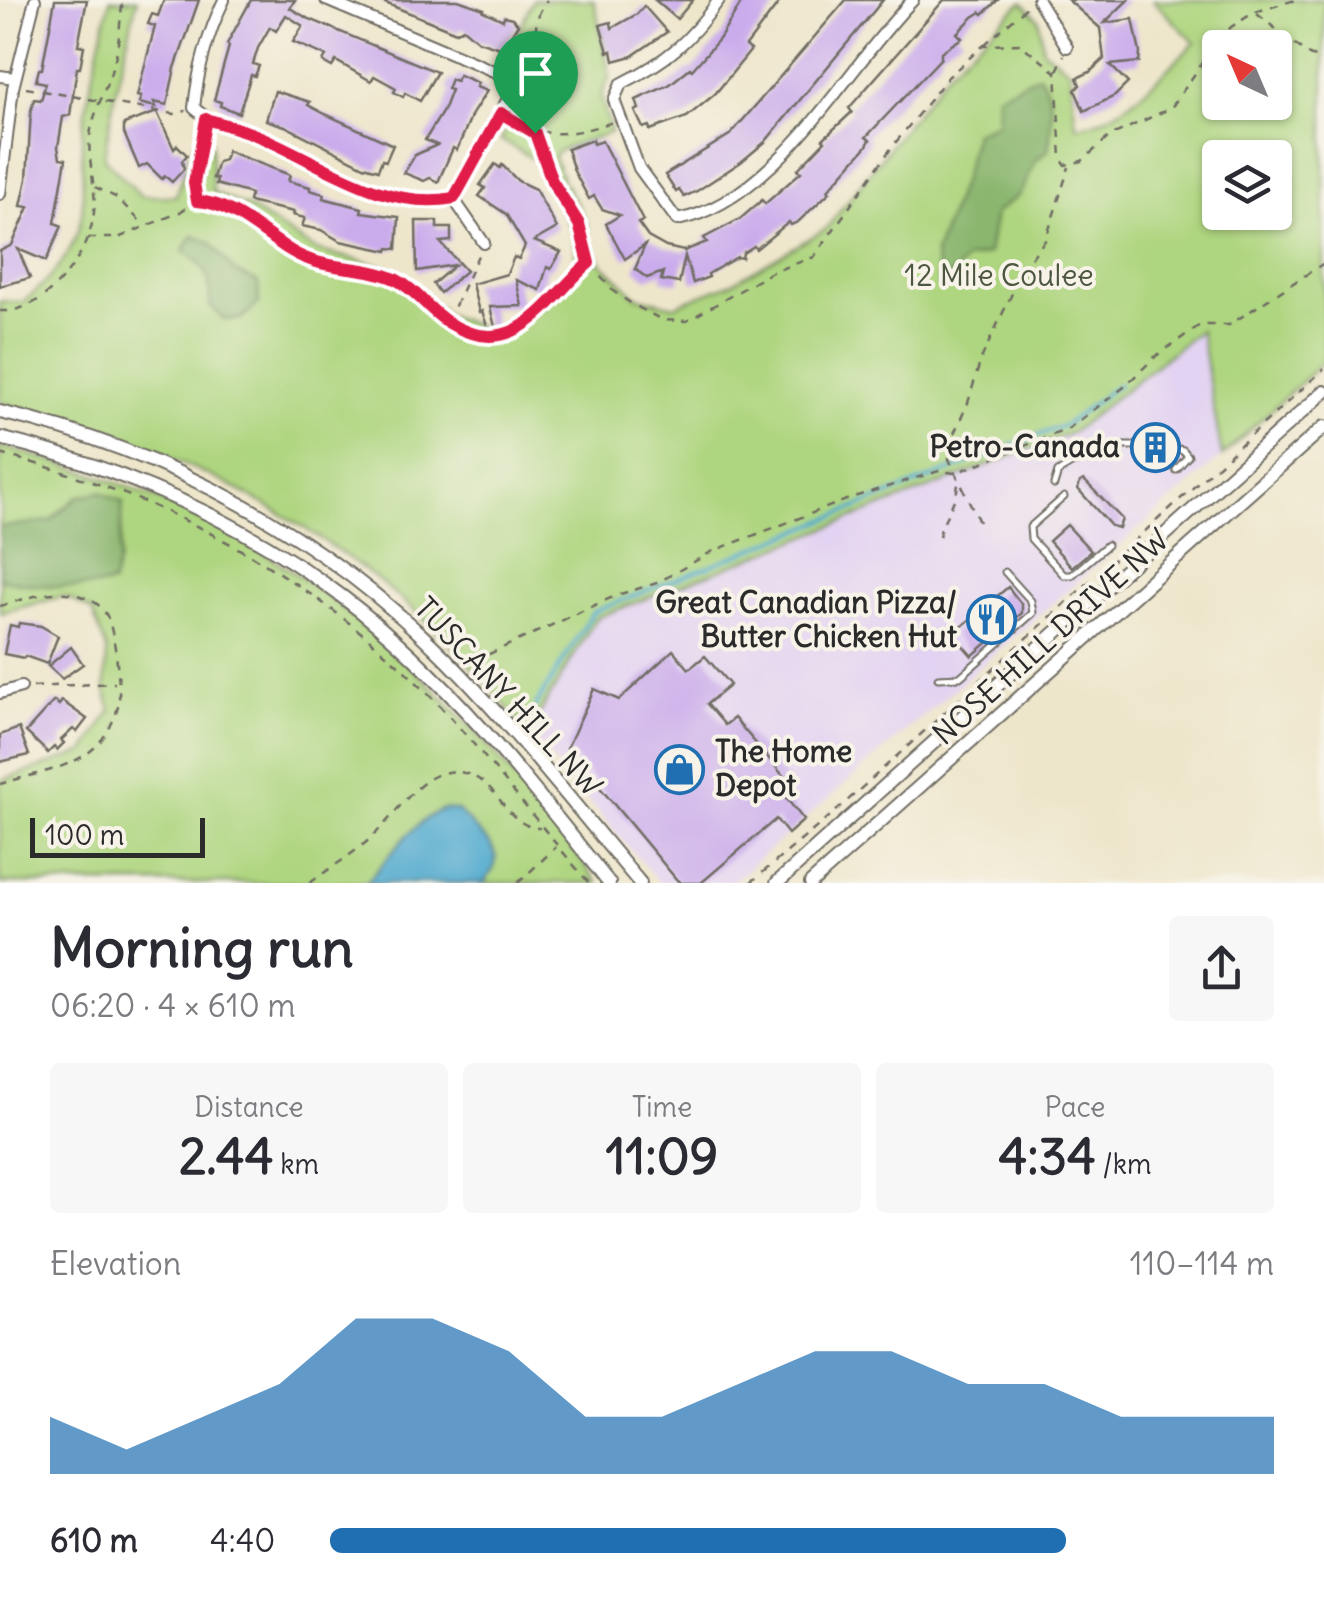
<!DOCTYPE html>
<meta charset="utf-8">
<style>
body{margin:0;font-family:Delius,sans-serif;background:#f7f7f7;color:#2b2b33;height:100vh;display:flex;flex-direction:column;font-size:38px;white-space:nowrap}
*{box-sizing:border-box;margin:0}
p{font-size:32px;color:#7c7c81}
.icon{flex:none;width:55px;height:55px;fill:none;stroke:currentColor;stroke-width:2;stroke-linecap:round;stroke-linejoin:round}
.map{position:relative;height:883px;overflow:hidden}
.panel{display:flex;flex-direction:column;background:#fff;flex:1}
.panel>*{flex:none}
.needle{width:65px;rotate:316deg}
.tools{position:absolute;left:1202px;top:30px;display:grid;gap:20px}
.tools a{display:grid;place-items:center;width:90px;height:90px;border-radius:10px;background:#fff;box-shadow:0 2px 8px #0004;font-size:50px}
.scale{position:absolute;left:30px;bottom:25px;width:175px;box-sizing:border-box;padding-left:10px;border:5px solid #2b2b2b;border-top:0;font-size:28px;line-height:35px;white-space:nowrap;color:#2b2b2b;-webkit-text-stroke:8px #f7f3e8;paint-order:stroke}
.pin{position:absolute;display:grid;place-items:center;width:85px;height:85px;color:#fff;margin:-102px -42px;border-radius:50% 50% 50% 0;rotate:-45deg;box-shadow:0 0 10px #0007}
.pin .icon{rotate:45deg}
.round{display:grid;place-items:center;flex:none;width:105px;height:105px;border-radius:10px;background:#f7f7f7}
.summary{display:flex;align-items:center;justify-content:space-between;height:170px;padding:0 50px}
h1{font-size:55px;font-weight:800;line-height:75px}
.stats{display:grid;grid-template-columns:repeat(3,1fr);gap:15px;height:170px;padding:10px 50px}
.stats div{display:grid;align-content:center;border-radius:10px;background:#f7f7f7;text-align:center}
.stats b{font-size:50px;font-weight:800}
.stats small{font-size:28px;font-weight:400}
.stats p{font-size:28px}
.chart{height:280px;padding:20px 50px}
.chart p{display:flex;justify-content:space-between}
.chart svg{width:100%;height:180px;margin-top:10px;fill:#1f6fb2;opacity:.7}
ul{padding:0 50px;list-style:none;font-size:32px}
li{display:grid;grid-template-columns:160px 120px 1fr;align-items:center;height:75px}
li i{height:25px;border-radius:12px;background:#1f6fb2}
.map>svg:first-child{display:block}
.built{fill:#e3d3f2}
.green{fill:#aed57f;stroke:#6c8055;stroke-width:2.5;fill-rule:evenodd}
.forest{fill:#8ab66e;stroke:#5a704c;stroke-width:2.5}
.water{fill:#51aacf;stroke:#3e6a7d;stroke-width:2.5}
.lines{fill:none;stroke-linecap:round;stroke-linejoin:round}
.stream{stroke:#51aacf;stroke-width:4}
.building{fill:#caacec}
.service-casing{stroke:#6f6c63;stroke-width:9}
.minor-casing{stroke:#6f6c63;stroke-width:14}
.tertiary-casing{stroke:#6f6c63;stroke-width:16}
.path{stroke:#6f6c63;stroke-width:2.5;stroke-dasharray:8 8;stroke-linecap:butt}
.service{stroke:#fff;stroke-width:5}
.minor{stroke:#fff;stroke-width:10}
.tertiary{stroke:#fff;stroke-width:12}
.route-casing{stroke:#fff;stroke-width:20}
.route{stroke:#e11d48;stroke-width:12}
.labels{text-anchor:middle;stroke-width:8;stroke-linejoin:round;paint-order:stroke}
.park-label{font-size:30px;fill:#4c5640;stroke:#f7f3e8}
.poi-label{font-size:30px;font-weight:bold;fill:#2b2b2b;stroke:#f7f3e8;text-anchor:end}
.street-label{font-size:30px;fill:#2b2b2b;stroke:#f7f3e8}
</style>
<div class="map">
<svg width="1324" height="883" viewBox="0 0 1324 883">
<rect width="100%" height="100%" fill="#f7f3e8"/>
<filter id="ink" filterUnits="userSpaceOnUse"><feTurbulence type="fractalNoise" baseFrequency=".01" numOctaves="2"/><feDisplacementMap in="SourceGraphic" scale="20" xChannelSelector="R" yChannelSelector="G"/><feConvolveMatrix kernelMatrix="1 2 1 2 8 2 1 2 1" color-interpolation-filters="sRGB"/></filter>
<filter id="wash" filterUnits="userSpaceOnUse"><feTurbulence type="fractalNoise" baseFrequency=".0048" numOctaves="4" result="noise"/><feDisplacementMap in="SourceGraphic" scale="40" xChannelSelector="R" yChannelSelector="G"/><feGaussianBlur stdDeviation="2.25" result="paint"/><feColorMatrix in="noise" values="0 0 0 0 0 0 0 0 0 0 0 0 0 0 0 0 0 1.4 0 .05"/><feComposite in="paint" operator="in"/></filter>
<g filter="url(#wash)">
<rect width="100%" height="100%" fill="#eee6cb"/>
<!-- built -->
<path class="built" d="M1201,329L1222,456L731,883H660L526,729L534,723L596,618L1071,433Z"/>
<!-- green -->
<g class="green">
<path d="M110,0H137L115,93L104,158L141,196H176L196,139L211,141L213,192L249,208L316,250L398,270L447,315L478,326L505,327L542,307L576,261C577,224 554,199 542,164L501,140L527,86L520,69L504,60L533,0H594L610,76L601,96L611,132L558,151L554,157L562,178L586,221L591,245L601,263L636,296L674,306L732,283L826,229L949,70L1022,2L1039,20L1043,50L1070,70L1076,126C1124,121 1160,74 1195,43L1153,0H1324V361L1222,456L1200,330L1071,433L596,618L534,723L526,729C486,684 447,637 400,598C283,500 148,437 0,403V301L23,302C56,276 83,243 83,199C83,175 80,153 83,129C89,86 100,43 110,0ZM1220,48H1275V102H1220ZM1220,158H1275V212H1220Z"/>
<path d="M0,446C71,466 140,488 206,521C365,599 495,742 598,883H0V781L85,752L111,710L105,688L107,650L92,611L64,596L0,613Z"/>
</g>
<!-- forest -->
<g class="forest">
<path d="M1039,75C1055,96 1052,125 1048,150L1036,160L1020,194L995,213L988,254L967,259L940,287L935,253L963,179L975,132L997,123V95Z"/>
<path d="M193,236L210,242L235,272L258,282L259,303L241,319L225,320L210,306C211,277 208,267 183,251Z"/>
<path d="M100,492L123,502L119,560L112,584C82,590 30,586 0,579V527L50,521L77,497Z"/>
</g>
<!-- water -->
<path class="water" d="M443,809L457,810L491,845L496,856L494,868L484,883H366C389,858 411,823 443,809Z"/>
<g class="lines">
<!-- stream -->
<path class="stream" d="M535,707L593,612L1065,425L1119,384"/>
</g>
<g id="blocks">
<!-- building -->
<g class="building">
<path d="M55,0H87L78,45L84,46L80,68H77L70,115L63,117L58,147L60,158L66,159L55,223L62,226L46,261L18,249L30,278L0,286V251L12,245L29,207L21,206L27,179L31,111L34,99L41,100L46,83L36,81L39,69H42Z"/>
<path d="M164,0H199L175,68L167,105L154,102L156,107L139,103L141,97L137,96L155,26L148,24L152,14L158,16Z"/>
<path d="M251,0H295L290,8L307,18L437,72L420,101L405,93L403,97L394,92L396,88L374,76L371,81L336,61L332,67L323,62L326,56L293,42L303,26L286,15L276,31L270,27L258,48L253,64L259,66L255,76L251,75L239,113L220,106L221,102L214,100L229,46L227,44Z"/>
<path d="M378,0H458L484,9L483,11L503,20L504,16L512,18L518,24L503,49L478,41L463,28L456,32Z"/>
<path d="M655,0H693L677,19Z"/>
<path d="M743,0H781L746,46L751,50L715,94L687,117L650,130L649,126L643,128L635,111L639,109L636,100L669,85L690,68L692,70L720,38Z"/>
<path d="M846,0H883L765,142L741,162L697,191L684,197L679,190L676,192L665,175L731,134Z"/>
<path d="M944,0H998L983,14L981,12L973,17L957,33L962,38L941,52V58L866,137L870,140L866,147L828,190L830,192L798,222L791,225L789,222L756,249L754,246L743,253L742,258L737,257L708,274L709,277L693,283L685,256L679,283L661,280L663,272L647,278L635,269L645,245L625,259L606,224L620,215L602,209L594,196L589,199L574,171L567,149L592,140L593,144L602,141L643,221L638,223L648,237L666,247L684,251L707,242L704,238L740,219L762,200L765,204L801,172L798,169L825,141L823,139L852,112L849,108Z"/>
<path d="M1068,0H1128L1104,23L1133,19L1140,53L1139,62L1110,65L1128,83L1115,96L1084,111L1075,90L1080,85L1077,78L1090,72L1104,59L1101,36L1100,28Z"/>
<path d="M644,6L667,32L632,56L614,61L612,51L608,52L600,25L611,22L612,28L637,14Z"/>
<path d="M459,75L478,83L476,87L487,91L472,114L457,150L453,148L438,182L430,178L424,181L404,173L415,155L437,145L425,140L443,111L451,90L447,89L451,79L456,81Z"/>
<path d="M275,91L310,102L308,105L325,114L393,145L386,161L382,160L378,170L364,166L285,126L266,120Z"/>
<path d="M157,112L174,149L177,145L187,155L182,161L184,169L172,182L165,176L162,179L147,164L139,168L124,133V124Z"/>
<path d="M227,151L290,175L288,181L310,187V190L324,194L323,198L362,208L361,212L399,217L397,249L389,248L388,251L340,241L321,230L302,226L305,218L293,215L294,212L253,203L249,201L251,194L216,184L217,179L213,178L218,162L224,160Z"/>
<path d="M495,164L500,168L502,165L518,181L535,189L557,228L534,241L561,252L551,269L547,267L540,290L516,280L522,306L490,307L495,327L488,329L482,311L479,312L472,284L507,274L514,257L519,259L525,246L506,214L479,196L485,188L480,185Z"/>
<path d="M416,221H437V228H451V241L440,242L466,271L440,293L433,284L455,265L417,271Z"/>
<path d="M1138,439L1173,440L1167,448L1173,455L1137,454L1143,447Z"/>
<path d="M1084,480L1122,519L1119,528L1111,526L1078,489L1080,482Z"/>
<path d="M1067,525L1091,551L1072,567L1049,541Z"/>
<path d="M1008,587L1022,605V613L972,656L953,634Z"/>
<path d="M19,623L41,626L58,636L47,664L25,656L24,658L4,654L10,625L18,627Z"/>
<path d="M71,647L83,664L62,679L48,666Z"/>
<path d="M673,650L689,669L705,656L730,685L707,704L725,725L734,718L771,761L790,784L781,792L804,820L788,834L776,819L701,883H681L677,880L567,748L594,689L619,700Z"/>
<path d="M54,701L59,705L62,701L87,719L77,732L73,729L61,740L64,743L57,750L54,747L48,753L26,732Z"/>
<path d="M19,728L29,755L0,762V735Z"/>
</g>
</g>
</g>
<g filter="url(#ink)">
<use href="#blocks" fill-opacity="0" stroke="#6f6c63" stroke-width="2.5"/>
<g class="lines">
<defs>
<g id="service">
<path d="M1173,448L1183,450L1188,456L1176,470"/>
<path d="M1054,485L1058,472L1102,446H1137"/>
<path d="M1064,497L1030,527L1031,539L1064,575H1072L1107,545"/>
<path d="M938,678L960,677L1033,613L1031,601L1005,572"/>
</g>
<g id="minor">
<path d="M224,0C207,35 198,69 194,108C213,125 235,127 258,136C320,161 382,212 453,198L513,90L510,78L326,0"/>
<path d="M719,0C689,42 667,61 621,84L614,100L639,168L677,220C775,202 846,68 913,0"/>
<path d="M1038,0L1067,47"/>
<path d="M0,76L15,78"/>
<path d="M0,194L13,88L35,0"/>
<path d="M453,198L484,243"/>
<path d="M0,693L21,687"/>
</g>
<g id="tertiary">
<path d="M0,412C169,451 324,536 446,659C515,729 577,808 640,883"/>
<path d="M0,438C125,469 241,520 344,598C446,676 530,783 609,883"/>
<path d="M777,883L1324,392"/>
<path d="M811,883L1324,427"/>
</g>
</defs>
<!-- service casing -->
<use href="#service" class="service-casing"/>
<!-- minor casing -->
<use href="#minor" class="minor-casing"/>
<!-- tertiary casing -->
<use href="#tertiary" class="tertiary-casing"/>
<!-- path -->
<g class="path">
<path d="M1257,14L1309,55L1324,60"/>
<path d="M984,45L1030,4"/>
<path d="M1057,71L1064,55"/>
<path d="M521,76C547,53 524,30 547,0"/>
<path d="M26,88L174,114L186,111"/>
<path d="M511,119C549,141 573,134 613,122"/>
<path d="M535,133L552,181L579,224L589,263L613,291L632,304L662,320L687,321L772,272L814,257L892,147L948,77L984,45L1020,44L1056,72L1061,158L1065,165L1082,161L1110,136L1171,108L1212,49L1231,27L1255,12L1295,0"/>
<path d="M95,187L117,198L143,224"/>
<path d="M197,199L195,183L204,128"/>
<path d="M88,238H118L180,212L197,201H207L253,225L306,260L392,278L448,323L487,335L508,333L540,315L565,284L588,264"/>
<path d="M0,311C45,314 90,255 94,212C97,187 87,162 90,135C94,111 105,92 112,69C120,47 119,23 123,0"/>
<path d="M448,321L480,251"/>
<path d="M0,454C147,491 280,558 393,660C465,725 526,810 589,883"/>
<path d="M979,522L949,459L951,440L968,403L981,359L1025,266L1046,239L1069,167"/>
<path d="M939,537C942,516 959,502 958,479"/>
<path d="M0,606C26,599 56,586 83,597C93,600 102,606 107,616C115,633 120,682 119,701C117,717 106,737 94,748C71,769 29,775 0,784"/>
<path d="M474,661L617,595L657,583L713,551L857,496L939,471L955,473L1068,429L1123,388L1156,356L1200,325H1229L1324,263"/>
<path d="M33,687L115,683"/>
<path d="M310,883C331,867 354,854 373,836C403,808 431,750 480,780C502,794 510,827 540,828"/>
<path d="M518,883L556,847"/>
<path d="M750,883L835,812L1324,369"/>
</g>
<!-- service -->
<use href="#service" class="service"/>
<!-- minor -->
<use href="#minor" class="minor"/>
<!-- tertiary -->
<use href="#tertiary" class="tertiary"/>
</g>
</g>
<g class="lines" filter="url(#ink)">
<defs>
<path id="route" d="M501,113L535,133L552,181L579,224L589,263C547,299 516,364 449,323C429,311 416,289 395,279C362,264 325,272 291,251C262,233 232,203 197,201L194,183L206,119C223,124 241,129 258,136C320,161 383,212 454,198Z"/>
</defs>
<!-- route casing -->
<use href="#route" class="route-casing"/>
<!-- route -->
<use href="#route" class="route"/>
</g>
<!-- icons -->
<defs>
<symbol id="building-ring" viewBox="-11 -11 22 22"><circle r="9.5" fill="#f7f3e8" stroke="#1f6fb2" stroke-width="1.5"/><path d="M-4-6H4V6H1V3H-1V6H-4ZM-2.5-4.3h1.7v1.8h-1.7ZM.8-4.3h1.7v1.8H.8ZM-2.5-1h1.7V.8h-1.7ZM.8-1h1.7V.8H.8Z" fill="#1f6fb2"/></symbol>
<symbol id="restaurant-ring" viewBox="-11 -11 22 22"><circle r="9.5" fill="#f7f3e8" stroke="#1f6fb2" stroke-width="1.5"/><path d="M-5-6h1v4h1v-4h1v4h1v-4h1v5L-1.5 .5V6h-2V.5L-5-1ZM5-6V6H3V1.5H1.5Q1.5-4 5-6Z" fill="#1f6fb2"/></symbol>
<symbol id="shop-ring" viewBox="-11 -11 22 22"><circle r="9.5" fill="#f7f3e8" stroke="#1f6fb2" stroke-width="1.5"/><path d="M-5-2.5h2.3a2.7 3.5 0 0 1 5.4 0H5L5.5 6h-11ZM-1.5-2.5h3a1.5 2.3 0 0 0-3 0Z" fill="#1f6fb2"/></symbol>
</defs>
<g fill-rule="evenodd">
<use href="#building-ring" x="1128" y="420" width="55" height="55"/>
<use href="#restaurant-ring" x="964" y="592" width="55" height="55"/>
<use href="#shop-ring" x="652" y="742" width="55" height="55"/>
</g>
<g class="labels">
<!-- park labels -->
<g class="park-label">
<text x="999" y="286">12 Mile Coulee</text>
</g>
<!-- poi labels -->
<g class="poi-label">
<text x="1120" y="457">Petro-Canada</text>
<text x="957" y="613">Great Canadian Pizza/<tspan x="957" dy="34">Butter Chicken Hut</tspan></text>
<text x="715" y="762" text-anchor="start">The Home<tspan x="715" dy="34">Depot</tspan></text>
</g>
<!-- street labels -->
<g class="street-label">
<text transform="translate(1051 637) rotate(-42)" y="10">NOSE HILL DRIVE NW</text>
<text transform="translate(508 697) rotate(47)" y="10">TUSCANY HILL NW</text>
</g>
</g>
</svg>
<div class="tools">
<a><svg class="needle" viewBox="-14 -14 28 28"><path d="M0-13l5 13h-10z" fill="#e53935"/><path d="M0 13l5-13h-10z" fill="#7c7c81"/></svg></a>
<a><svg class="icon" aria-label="layers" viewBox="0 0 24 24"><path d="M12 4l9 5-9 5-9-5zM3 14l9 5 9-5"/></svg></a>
</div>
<div class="scale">100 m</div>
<div class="pin" style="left:535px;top:133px;background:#1e9e55"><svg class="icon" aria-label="arrive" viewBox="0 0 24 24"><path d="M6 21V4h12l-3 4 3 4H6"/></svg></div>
</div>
<section class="panel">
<div class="summary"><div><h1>Morning run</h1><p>06:20 · 4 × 610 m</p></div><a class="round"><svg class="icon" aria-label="share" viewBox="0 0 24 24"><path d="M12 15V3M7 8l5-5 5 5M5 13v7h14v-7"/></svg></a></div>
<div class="stats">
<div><p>Distance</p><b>2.44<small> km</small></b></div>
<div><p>Time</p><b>11:09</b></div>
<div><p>Pace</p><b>4:34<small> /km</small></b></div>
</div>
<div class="chart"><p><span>Elevation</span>110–114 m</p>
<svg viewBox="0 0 160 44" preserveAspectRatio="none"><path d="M0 44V30L10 38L20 30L30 22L40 6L50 6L60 14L70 30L80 30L90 22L100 14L110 14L120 22L130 22L140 30L150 30L160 30V44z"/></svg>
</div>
<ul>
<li><b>610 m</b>4:40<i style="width:78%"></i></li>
</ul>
</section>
